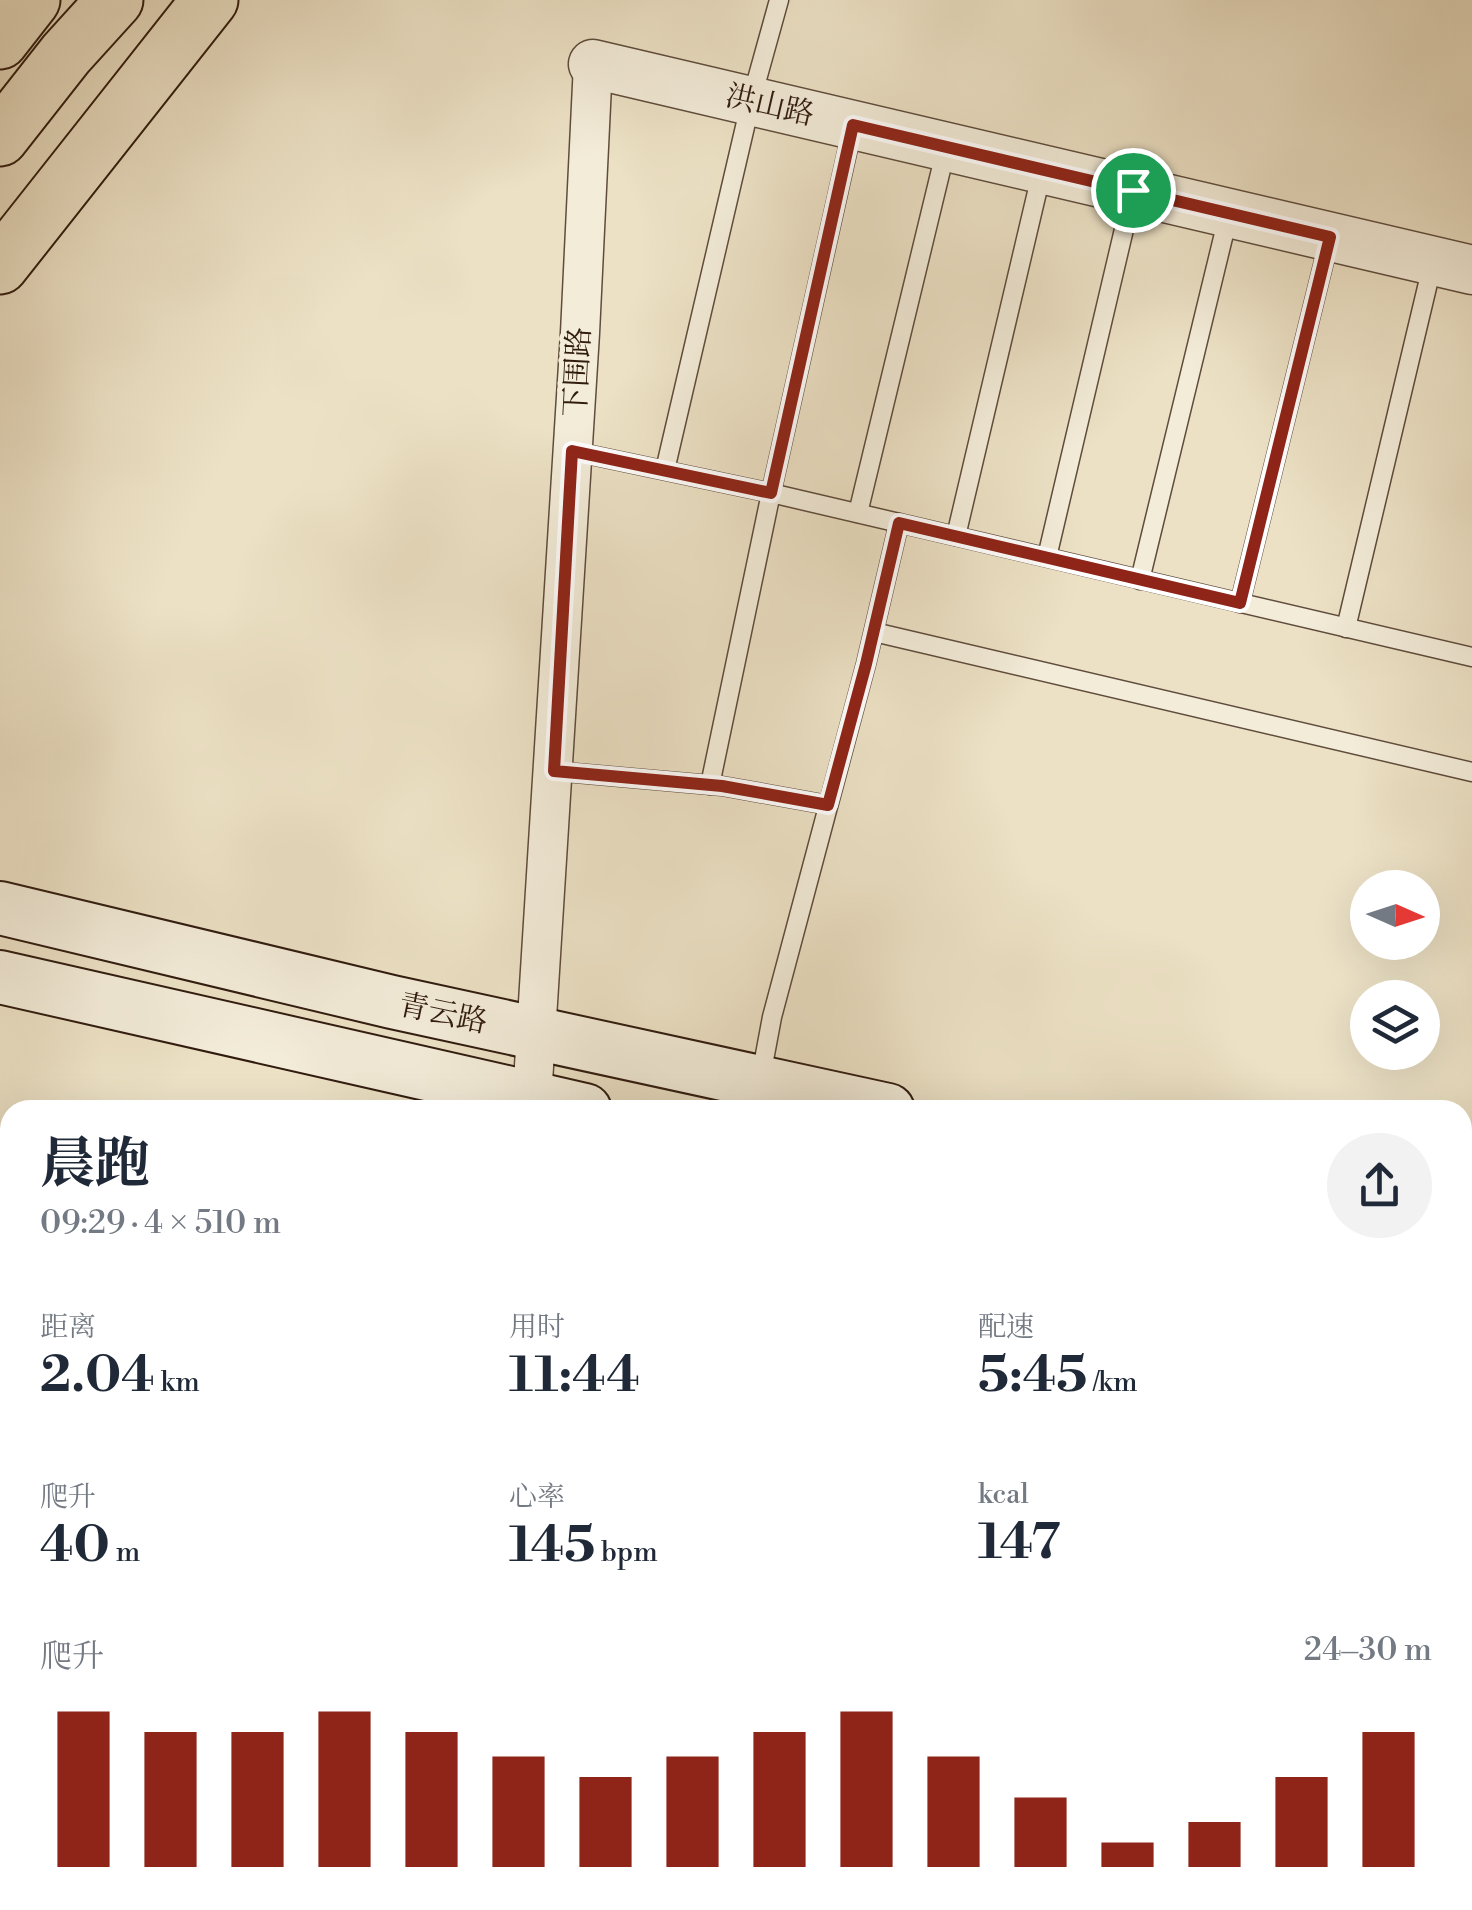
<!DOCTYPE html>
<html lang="zh">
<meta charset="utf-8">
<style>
body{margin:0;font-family:"Libre Bodoni","Noto Serif SC",serif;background:#f2f2f3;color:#1f2937;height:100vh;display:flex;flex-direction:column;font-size:38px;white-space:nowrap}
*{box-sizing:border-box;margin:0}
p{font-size:32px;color:#747a83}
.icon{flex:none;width:55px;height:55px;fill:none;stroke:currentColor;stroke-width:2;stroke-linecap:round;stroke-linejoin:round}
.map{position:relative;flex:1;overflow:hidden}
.details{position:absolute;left:0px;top:1100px;width:1472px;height:810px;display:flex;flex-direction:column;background:#fff;border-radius:30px 30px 0 0;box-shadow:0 10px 40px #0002}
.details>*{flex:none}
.needle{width:65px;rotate:93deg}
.tools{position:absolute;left:1350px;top:870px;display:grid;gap:20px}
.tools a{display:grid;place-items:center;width:90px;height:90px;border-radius:50%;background:#fff;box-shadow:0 10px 40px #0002;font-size:50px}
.pin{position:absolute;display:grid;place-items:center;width:85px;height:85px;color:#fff;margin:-42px;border:5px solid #fff;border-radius:50%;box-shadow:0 2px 10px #0007}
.round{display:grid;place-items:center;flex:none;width:105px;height:105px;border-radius:52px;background:#f2f2f3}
.overview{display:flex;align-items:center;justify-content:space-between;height:170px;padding:0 40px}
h1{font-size:55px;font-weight:700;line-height:75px}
.metrics{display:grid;grid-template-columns:repeat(3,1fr);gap:15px;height:170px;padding:10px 40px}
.metrics div{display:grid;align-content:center}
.metrics b{font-size:50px;font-weight:700}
.metrics small{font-size:28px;font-weight:400}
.metrics p{font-size:28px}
.chart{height:280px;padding:20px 40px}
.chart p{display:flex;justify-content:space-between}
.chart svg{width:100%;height:180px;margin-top:10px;stroke:#8f2418;stroke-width:6}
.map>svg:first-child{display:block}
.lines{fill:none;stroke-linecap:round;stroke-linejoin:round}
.service-casing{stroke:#5f4c3c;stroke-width:21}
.minor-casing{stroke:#5f4c3c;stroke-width:41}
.tertiary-casing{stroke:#5f4c3c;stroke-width:51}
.secondary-casing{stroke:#301b0f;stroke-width:56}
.trunk-casing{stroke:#301b0f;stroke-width:59}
.service{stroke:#f3ecd9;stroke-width:18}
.minor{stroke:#f3ecd9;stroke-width:38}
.tertiary{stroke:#f3ecd9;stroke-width:48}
.secondary{stroke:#f3ecd9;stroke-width:52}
.trunk{stroke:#ece1c5;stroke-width:55}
.route-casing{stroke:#fff;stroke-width:20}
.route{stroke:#8f2418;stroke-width:12}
.labels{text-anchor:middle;stroke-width:9;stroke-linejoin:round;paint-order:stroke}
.street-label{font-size:30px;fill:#301b0f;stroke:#f3ecd9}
</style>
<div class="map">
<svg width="1472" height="1910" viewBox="0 0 1472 1910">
<rect width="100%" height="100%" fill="#ece1c5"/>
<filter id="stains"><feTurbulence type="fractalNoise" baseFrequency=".002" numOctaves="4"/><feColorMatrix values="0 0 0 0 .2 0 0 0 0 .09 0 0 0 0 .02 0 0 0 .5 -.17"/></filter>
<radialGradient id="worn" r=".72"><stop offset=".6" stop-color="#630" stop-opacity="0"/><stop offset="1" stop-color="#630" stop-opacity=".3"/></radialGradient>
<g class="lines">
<defs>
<g id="service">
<path d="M572,451L771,493L1472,657"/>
<path d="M665,470L751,101L779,0"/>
<path d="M858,513L946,149"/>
<path d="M956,536L1042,171"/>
<path d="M1047,557L1133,191"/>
<path d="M1140,580L1229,213"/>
<path d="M1240,603L1330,237"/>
<path d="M1346,628L1433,262"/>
<path d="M874,632L1472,772"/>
<path d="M553,771L722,786L828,805"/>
<path d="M710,785L771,493L853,126"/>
<path d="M761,1076L772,1017L866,664L899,523"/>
<path d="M0,1312H10"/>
<path d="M1462,1664H1472"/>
<path d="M0,1684H10"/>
<path d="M264,1910L265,1900"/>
<path d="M460,1910L468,1900"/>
<path d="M1223,1910V1900"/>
<path d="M1414,1910V1900"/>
</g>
<path id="minor" d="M532,1098L580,333L593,64"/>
<g id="tertiary">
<path d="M593,64L1472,270"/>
<path d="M750,1910V1900"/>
</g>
<g id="secondary">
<path d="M0,908L392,1002L888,1110"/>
<path d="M0,977L585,1110"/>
<path d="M1462,1240L1472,1243"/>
<path d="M1462,1304L1472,1306"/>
</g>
<g id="trunk">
<path d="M0,41L32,0"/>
<path d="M0,138L66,54L115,0"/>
<path d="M0,266L210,0"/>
</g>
</defs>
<!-- service casing -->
<use href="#service" class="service-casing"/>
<!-- minor casing -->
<use href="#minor" class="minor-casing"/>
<!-- tertiary casing -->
<use href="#tertiary" class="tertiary-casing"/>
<!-- secondary casing -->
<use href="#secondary" class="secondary-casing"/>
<!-- trunk casing -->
<use href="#trunk" class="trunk-casing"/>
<!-- service -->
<use href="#service" class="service"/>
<!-- minor -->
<use href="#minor" class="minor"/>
<!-- tertiary -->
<use href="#tertiary" class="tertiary"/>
<!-- secondary -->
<use href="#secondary" class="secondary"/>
<!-- trunk -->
<use href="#trunk" class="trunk"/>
</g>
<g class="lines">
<defs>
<path id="route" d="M853,125L1330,237L1240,603L899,523L866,664L828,805L722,786L554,771L572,451L771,493Z"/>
</defs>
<!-- route casing -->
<use href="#route" class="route-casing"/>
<!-- route -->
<use href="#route" class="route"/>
</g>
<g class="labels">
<!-- street labels -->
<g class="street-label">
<text transform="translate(770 105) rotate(13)" y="10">洪山路</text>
<text transform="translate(577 372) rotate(-87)" y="10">下围路</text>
<text transform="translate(443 1013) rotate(12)" y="10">青云路</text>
</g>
</g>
<rect width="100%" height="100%" filter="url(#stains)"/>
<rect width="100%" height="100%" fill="url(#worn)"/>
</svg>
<div class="tools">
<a><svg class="needle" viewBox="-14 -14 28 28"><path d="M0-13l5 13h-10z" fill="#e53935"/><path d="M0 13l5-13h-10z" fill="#747a83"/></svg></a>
<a><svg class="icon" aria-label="layers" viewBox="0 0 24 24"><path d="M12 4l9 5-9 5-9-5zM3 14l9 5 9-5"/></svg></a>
</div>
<div class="pin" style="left:1133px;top:190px;background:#1e9e55"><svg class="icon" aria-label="arrive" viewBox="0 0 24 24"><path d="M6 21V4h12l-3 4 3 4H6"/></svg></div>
<section class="details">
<div class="overview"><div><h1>晨跑</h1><p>09:29 · 4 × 510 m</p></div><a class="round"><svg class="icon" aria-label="share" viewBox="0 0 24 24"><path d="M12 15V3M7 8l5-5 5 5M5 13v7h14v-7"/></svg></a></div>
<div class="metrics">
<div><p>距离</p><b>2.04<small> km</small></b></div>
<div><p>用时</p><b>11:44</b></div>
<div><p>配速</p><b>5:45<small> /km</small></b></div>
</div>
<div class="metrics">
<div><p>爬升</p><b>40<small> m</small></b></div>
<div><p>心率</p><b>145<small> bpm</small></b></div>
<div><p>kcal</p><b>147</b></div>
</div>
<div class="chart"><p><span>爬升</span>24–30 m</p>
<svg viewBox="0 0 160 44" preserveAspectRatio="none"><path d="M5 44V6M15 44V11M25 44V11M35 44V6M45 44V11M55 44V17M65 44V22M75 44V17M85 44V11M95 44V6M105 44V17M115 44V27M125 44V38M135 44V33M145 44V22M155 44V11"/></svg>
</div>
</section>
</div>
